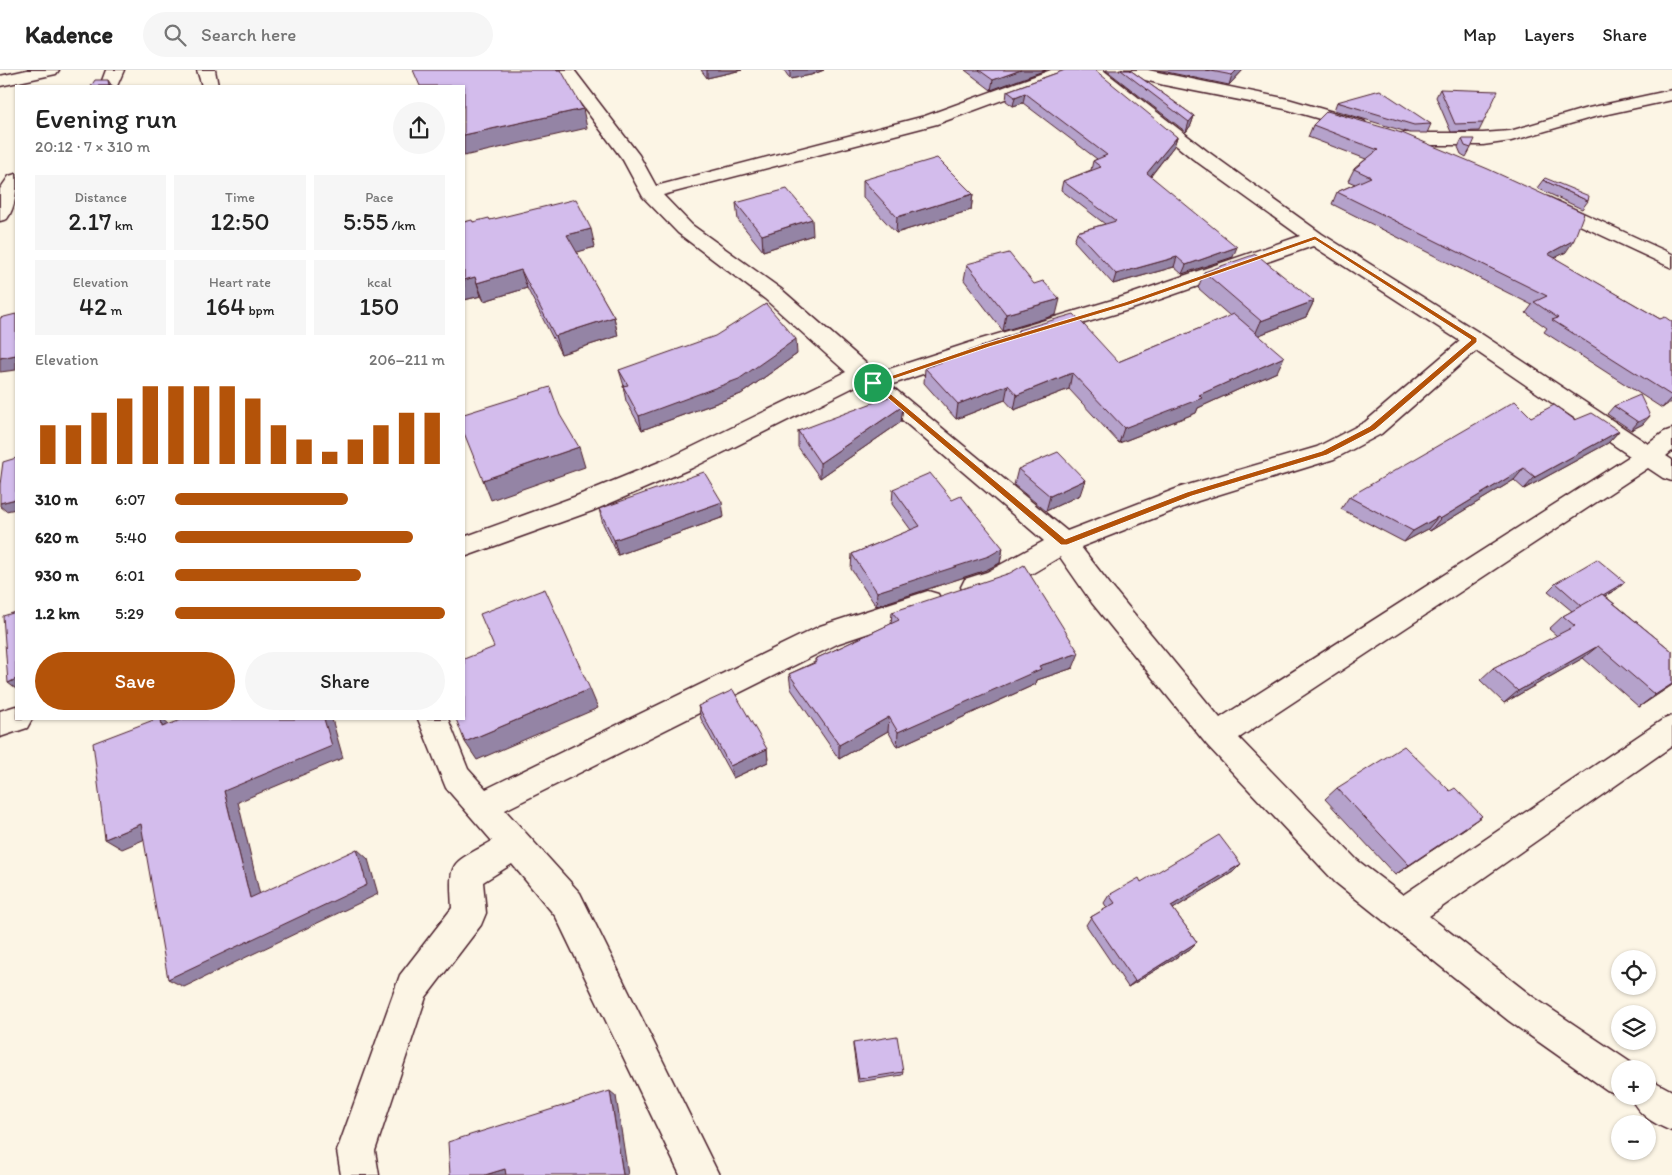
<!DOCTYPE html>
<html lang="en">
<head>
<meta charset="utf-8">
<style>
	body { margin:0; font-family:Itim,sans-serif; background:#f6f6f6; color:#222; height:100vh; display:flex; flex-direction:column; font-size:19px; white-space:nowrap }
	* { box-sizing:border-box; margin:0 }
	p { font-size:16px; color:#767676 }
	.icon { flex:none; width:28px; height:28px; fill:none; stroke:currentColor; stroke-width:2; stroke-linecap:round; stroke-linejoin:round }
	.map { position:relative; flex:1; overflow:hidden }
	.details { position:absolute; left:15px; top:15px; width:450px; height:635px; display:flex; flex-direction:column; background:#fff; border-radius:0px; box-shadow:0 1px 4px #0004 }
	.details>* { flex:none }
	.buttons { position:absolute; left:1611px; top:880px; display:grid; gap:10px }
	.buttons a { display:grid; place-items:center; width:45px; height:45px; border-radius:50%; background:#fff; box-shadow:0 1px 4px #0004; font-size:25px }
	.pin { position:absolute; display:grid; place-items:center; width:42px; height:42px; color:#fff; margin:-21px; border:2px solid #fff; border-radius:50%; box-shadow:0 1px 5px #0007 }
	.round { display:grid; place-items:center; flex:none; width:52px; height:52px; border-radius:26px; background:#f6f6f6 }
	.summary { display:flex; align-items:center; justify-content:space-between; height:85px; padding:0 20px }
	h1 { font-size:28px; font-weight:600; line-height:38px }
	.stats { display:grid; grid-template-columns:repeat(3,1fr); gap:8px; height:85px; padding:5px 20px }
	.stats div { display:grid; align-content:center; border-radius:0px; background:#f6f6f6; text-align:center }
	.stats b { font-size:25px; font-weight:600 }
	.stats small { font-size:14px; font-weight:400 }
	.stats p { font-size:14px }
	.chart { height:140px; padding:10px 20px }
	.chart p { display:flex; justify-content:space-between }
	.chart svg { width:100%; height:90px; margin-top:5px; stroke:#b45309; stroke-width:6 }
	.cta { display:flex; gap:10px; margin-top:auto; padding:10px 20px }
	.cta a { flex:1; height:58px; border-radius:30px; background:#b45309; color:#fff; font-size:20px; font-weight:600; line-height:58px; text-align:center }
	.cta a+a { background:#f6f6f6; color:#222 }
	ul { padding:0 20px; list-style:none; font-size:16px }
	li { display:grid; grid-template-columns:80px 60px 1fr; align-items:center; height:38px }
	li i { height:12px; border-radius:6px; background:#b45309 }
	header { display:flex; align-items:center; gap:30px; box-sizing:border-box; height:70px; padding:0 25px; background:#fff; border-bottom:1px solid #e0e0e0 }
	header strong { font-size:24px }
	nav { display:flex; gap:28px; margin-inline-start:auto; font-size:18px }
	.search { width:350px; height:45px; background:#f6f6f6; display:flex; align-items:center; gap:12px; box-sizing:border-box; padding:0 18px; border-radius:28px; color:#767676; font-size:19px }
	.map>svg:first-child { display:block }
</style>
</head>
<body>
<header>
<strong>Kadence</strong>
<div class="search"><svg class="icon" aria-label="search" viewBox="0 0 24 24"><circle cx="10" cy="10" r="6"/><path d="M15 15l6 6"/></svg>Search here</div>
<nav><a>Map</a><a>Layers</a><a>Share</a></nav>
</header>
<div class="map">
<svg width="1672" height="1105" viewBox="0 0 1672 1105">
	<rect width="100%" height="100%" fill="#fcf5e5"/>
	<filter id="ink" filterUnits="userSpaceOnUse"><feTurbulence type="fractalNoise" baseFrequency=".02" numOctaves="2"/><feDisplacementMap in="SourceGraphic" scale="10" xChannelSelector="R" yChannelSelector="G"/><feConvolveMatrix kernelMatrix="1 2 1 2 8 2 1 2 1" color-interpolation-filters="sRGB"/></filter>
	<g filter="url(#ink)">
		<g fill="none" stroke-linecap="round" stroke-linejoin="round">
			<g stroke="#4a1f2b" stroke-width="3">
				<g id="street">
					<polygon points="27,0 59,0 56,4 0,16 0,6"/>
					<polygon points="106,0 124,0 117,16 100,16"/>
					<polygon points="197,0 215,0 218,16 202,16"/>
					<path d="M556,0H574L639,85L656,116L925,46L1051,0H1076L1073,4L937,54L663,125L692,155L781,219L877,303L978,270L1119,228L1300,166L1193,89L1083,0H1103L1207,81L1322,164L1483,265L1648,374L1664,362L1672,359V381L1666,386L1672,390V411L1663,408L1648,398L1239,668L1357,790L1403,825L1662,650L1672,646V676L1429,846L1533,927L1633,994L1635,999H1620V1025L1607,1020L1509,951L1335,812L1207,675L1092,533L1060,487C1037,500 990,533 965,525L961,517L965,509L987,502L1044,471L860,314L692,398L592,441L464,487V467L574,427L674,386L846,302L765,229L678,163L643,127L623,90ZM1313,176L1460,271L1365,352L1317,377L1181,417L1067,461L890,315L994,280L1135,238ZM1476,281L1630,386L1220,648L1112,517L1081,477L1198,431L1334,389L1381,364Z"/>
					<polygon points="1120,0 1148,0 1288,29 1364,51 1367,55 1364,59 1358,60 1285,39 1164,15 1123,4"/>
					<polygon points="1672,20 1672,30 1594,47 1511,71 1483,75 1403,75 1397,73 1394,69 1397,65 1403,63 1483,63 1510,61 1584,39"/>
					<path d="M16,104C17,120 16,136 7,149L0,151V119L9,106Z"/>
					<polygon points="1548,127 1672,184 1672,198 1541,137 1538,133 1541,129"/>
					<path d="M928,521L938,524L942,532L938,540L839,573L505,740L580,823L719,1105H680L556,847L512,794L483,812L486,843L481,855L426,927L375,1081L379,1105H341L337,1081L400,905L452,838C449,788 450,796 492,771L446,718L418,649H448L468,699L486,719L820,556Z"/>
					<polygon points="16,636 16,649 32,649 27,658 0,667 0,641"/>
					<path d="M1648,1008L1672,1021V1061C1654,1054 1638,1045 1630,1026H1648Z"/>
				</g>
			</g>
			<use href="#street" fill="#fcf5e5" fill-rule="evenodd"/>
		</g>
		<g fill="#b5a2cb" stroke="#4a1f2b">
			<polygon points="701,0 742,0 707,8"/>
			<polygon points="784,0 824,0 811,5 790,9"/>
			<polygon points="965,0 1046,0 991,20"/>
			<polygon points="1065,0 1177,67 1174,76 1151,106 1233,187 1182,204 1174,197 1113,214 1074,171 1077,162 1105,154 1061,120 1063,111 1091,100 1093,91 1097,89 1023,33 1013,36 1006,31 1007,21"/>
			<polygon points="1106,0 1130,0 1194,46 1191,55 1186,62"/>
			<polygon points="1157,0 1243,0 1229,15"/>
			<polygon points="1440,19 1483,53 1479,61 1451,62 1436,27"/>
			<polygon points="1337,32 1431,54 1427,63 1410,63 1334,40"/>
			<polygon points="1327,41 1566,182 1554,188 1660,249 1672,252 1672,331 1662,338 1544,262 1547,258 1526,243 1532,235 1332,134 1337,122 1355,114 1348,111 1354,99 1366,89 1308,67 1313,55"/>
			<polygon points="1462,69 1471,78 1466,87 1461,84 1458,77"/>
			<polygon points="863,110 973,124 971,140 896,163 863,127"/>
			<polygon points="1543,110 1588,131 1582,139 1537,118"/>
			<polygon points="736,133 813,165 763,181 738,150"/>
			<polygon points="490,150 595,177 576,182 614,247 618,266 561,284 527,218 484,231 481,226 464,230 464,152 473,152"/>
			<polygon points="967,194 1034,214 1056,245 1003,261 964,210"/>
			<polygon points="1204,202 1314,231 1306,247 1259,265 1277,302 1198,338 1196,343 1119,373 1069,319 1014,340 1005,330 956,349 924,313 925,298 1017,263 1018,260 1118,292 1230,246 1198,218"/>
			<polygon points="797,284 741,324 642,360 626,331 623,316 624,316 619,300"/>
			<polygon points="903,336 901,352 820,408 798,377 798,361"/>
			<polygon points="1614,336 1643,354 1631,360 1607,344"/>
			<polygon points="1531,347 1575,350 1619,361 1608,373 1524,419 1514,410 1430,461 1428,459 1404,472 1341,439 1349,427"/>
			<polygon points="1018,399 1080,425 1046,441 1014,415"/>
			<polygon points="893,419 952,430 1003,478 1000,493 986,500 876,536 851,499 852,484 911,460 892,434"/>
			<polygon points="599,439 724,447 618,485 603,454"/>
			<polygon points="1625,512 1617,519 1605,526 1672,581 1672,615 1639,637 1583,588 1504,633 1480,610 1493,598 1557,566 1549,559 1563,546 1572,541 1548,521 1556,513"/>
			<polygon points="892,542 1073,598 1037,610 1036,614 897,677 888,661 839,689 791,619 789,604 815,592 815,589 891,554"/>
			<polygon points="698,636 767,679 768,692 733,708 701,649"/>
			<polygon points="1337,718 1467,757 1395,805 1325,729"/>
			<polygon points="1241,794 1233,802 1173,839 1197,872 1190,879 1128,917 1086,855 1091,847 1107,838 1104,833 1109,825 1141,812"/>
			<polygon points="853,973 903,1002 902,1005 858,1012 853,976"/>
		</g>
		<g fill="#9484a5" stroke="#4a1f2b">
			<polygon points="707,0 742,0 707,8"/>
			<polygon points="795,0 824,0 811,5 790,9 790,1"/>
			<polygon points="1021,0 1046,0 991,20 993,10"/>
			<polygon points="1237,0 1243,0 1229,15 1232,5"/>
			<polygon points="108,10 112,16 109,16"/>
			<polygon points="1025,23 1023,33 1013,36 1015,27"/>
			<polygon points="583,39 587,58 464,86 464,65"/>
			<polygon points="1194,46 1191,55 1186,62 1189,52"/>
			<polygon points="1177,67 1174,76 1145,113 1147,103"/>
			<polygon points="973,124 971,140 896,163 897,147"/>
			<polygon points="812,149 813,165 763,181 762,165"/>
			<polygon points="591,159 595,177 571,184 567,165"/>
			<polygon points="1574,170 1566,182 1540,196 1548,184"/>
			<polygon points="1237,177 1233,187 1182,204 1186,195"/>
			<polygon points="1177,187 1174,197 1113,214 1116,204"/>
			<polygon points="521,200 527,218 484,231 477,213"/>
			<polygon points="475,207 481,226 464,230 464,210"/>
			<polygon points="1060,229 1056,245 1003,261 1006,244"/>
			<polygon points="1314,231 1306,247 1254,267 1261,251"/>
			<polygon points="614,247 618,266 561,284 555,266"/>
			<polygon points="796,269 797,284 741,324 642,360 639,346"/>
			<polygon points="16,285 16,300 0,302 0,288"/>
			<polygon points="1284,287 1277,302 1198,338 1196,343 1119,373 1124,358"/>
			<polygon points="1072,303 1069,319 1014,340 1017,325"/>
			<polygon points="1008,315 1005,330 956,349 958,334"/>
			<polygon points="1672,327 1672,331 1662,338"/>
			<polygon points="903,336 901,352 820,408 820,393"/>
			<polygon points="1650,346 1643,354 1631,360 1638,352"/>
			<polygon points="1619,361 1608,373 1524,419 1535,407"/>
			<polygon points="579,377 585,397 491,430 483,410"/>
			<polygon points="1524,398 1514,410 1430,461 1440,449"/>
			<polygon points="1085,410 1080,425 1046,441 1050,426"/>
			<polygon points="16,429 16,439 6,441 0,436 0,433"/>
			<polygon points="722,432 724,447 618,485 614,470"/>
			<polygon points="1438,447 1428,459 1404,472 1413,461"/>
			<polygon points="1003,478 1000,493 986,500 876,536 877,522"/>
			<polygon points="1625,512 1617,519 1574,543 1582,536"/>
			<polygon points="1598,576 1583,588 1504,633 1518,621"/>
			<polygon points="1079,583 1073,598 1037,610 1036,614 897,677 898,662 1039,596"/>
			<polygon points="16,609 16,619 8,613"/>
			<polygon points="1672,614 1672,615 1639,637 1655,625"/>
			<polygon points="590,619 598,638 477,690 465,672"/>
			<polygon points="889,647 888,661 839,689 839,675"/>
			<polygon points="161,649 163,649 175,659 162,657"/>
			<polygon points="324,649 332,649 343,688 238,732 263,838 250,828 224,721"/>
			<polygon points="767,679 768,692 733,708 730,696"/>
			<polygon points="1482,746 1467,757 1395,805 1409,795"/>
			<polygon points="141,754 157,764 122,779 105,769"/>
			<polygon points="357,779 368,789 378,824 184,917 168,909"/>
			<polygon points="1241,794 1233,802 1165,844 1171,836"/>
			<polygon points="1197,872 1190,879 1128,917 1135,911"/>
			<polygon points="610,1021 616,1026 628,1105 623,1105"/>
			<polygon points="505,1099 514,1102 504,1105 485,1105"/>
		</g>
		<g fill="#d3bcec" stroke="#4a1f2b">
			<polygon points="413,0 561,0 583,39 464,65 464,16 420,16"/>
			<polygon points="979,0 1021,0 993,10"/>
			<polygon points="1065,0 1095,0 1177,67 1147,103 1237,177 1186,195 1177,187 1116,204 1077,162 1116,151 1063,111 1101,97 1093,91 1107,85 1025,23 1015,27 1007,21"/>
			<polygon points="1121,0 1130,0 1194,46 1189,52"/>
			<polygon points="1206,0 1237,0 1232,5"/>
			<polygon points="95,10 108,10 109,16 91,16"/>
			<polygon points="1440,19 1498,21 1483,53 1455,54"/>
			<polygon points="1380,20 1431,54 1414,55 1337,32"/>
			<polygon points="1327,41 1402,63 1488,99 1584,143 1574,170 1548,184 1660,249 1665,247 1672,252 1672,326 1552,250 1558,248 1534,232 1547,226 1337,122 1371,107 1354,99 1378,80 1313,55"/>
			<polygon points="1462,69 1475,69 1471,78 1465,76"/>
			<polygon points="937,88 973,124 897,147 863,110"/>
			<polygon points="1545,108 1589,126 1588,131 1543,110"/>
			<polygon points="787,119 812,149 762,165 736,133"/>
			<polygon points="576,129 591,159 567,165 614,247 555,266 521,200 477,213 475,207 464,210 464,152 472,150 473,152 489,148 490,150"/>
			<polygon points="1009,183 1034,214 1043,211 1060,229 1006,244 967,194"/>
			<polygon points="1256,184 1314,231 1261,251 1204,202"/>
			<polygon points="766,234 796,269 739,309 639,346 623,316 628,315 619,300 715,266"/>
			<polygon points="16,244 16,285 0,288 0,248"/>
			<polygon points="1074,244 1118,292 1234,244 1284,287 1199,325 1202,328 1124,358 1072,303 1017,325 1008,315 958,334 925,298 1019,263 1018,260"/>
			<polygon points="550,317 560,345 579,377 483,410 464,363 464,344"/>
			<polygon points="1640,325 1650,346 1638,352 1614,336"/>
			<polygon points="891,326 903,336 820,393 798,361"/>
			<polygon points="1515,331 1531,347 1554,335 1575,350 1592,343 1619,361 1535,407 1524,398 1440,449 1438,447 1413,461 1349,427"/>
			<polygon points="1058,382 1085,410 1050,426 1018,399"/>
			<polygon points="16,388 16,429 0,433 0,414 3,392"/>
			<polygon points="704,402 722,432 614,470 599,439"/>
			<polygon points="930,403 952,430 961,426 1003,478 989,486 877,522 852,484 920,456 893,419"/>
			<polygon points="1597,489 1625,512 1603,525 1602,524 1582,536 1556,513"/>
			<polygon points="1024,495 1079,583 1039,596 1041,599 898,662 889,647 839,675 789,604 817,592 815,589 899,550 892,542 1010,503"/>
			<polygon points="545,519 590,619 465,672 456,649 464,649 464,589 494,577 480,544"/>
			<polygon points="1602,524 1672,581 1672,614 1655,625 1598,576 1518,621 1493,598 1575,556 1563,546"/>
			<polygon points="16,542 16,609 8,613 3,546"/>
			<polygon points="733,620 767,679 730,696 698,636"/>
			<polygon points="156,649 161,649 162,657 184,649 324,649 332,676 224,721 250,828 357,779 367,815 168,909 141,754 105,769 93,673"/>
			<polygon points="1404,676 1450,721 1455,718 1482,746 1409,795 1337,718"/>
			<polygon points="1219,765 1241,794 1171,836 1197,872 1135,911 1091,847 1115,833 1109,825 1139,808 1141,812"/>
			<polygon points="897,966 903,1002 859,1009 853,973"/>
			<polygon points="610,1021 623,1105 506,1105 505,1099 485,1105 450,1105 448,1072"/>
		</g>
	</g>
	<path fill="#b45309" stroke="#fff" fill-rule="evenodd" d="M1315,166L1477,268V272L1375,360L1327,385L1192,426L1067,475H1061L870,313L984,274L1125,232ZM1315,170L1471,270L1370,356L1322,381L1187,422L1065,469L879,314L989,277L1129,235Z"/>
</svg>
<div class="buttons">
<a><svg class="icon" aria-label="locate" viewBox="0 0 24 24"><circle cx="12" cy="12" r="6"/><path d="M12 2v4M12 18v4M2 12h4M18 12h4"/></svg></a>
<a><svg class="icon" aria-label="layers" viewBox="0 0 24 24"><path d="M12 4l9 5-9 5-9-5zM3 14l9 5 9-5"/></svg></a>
<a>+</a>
<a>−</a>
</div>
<div class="pin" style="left:873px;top:313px;background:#1e9e55"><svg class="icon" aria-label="arrive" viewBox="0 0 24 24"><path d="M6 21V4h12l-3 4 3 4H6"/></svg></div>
<section class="details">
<div class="summary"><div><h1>Evening run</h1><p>20:12 · 7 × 310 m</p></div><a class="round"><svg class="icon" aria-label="share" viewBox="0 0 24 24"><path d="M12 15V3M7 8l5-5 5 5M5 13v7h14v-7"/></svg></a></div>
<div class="stats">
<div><p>Distance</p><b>2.17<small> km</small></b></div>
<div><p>Time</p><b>12:50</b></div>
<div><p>Pace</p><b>5:55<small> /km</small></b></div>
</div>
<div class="stats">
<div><p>Elevation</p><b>42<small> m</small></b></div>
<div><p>Heart rate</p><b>164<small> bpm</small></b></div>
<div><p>kcal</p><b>150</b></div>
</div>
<div class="chart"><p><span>Elevation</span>206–211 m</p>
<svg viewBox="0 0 160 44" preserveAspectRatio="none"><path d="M5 44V25M15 44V25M25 44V19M35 44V12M45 44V6M55 44V6M65 44V6M75 44V6M85 44V12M95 44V25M105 44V32M115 44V38M125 44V32M135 44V25M145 44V19M155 44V19"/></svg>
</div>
<ul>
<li><b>310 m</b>6:07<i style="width:64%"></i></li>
<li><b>620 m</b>5:40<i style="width:88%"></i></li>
<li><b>930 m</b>6:01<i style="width:69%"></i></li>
<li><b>1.2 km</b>5:29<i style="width:100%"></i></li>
</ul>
<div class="cta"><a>Save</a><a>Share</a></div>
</section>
</div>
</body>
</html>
